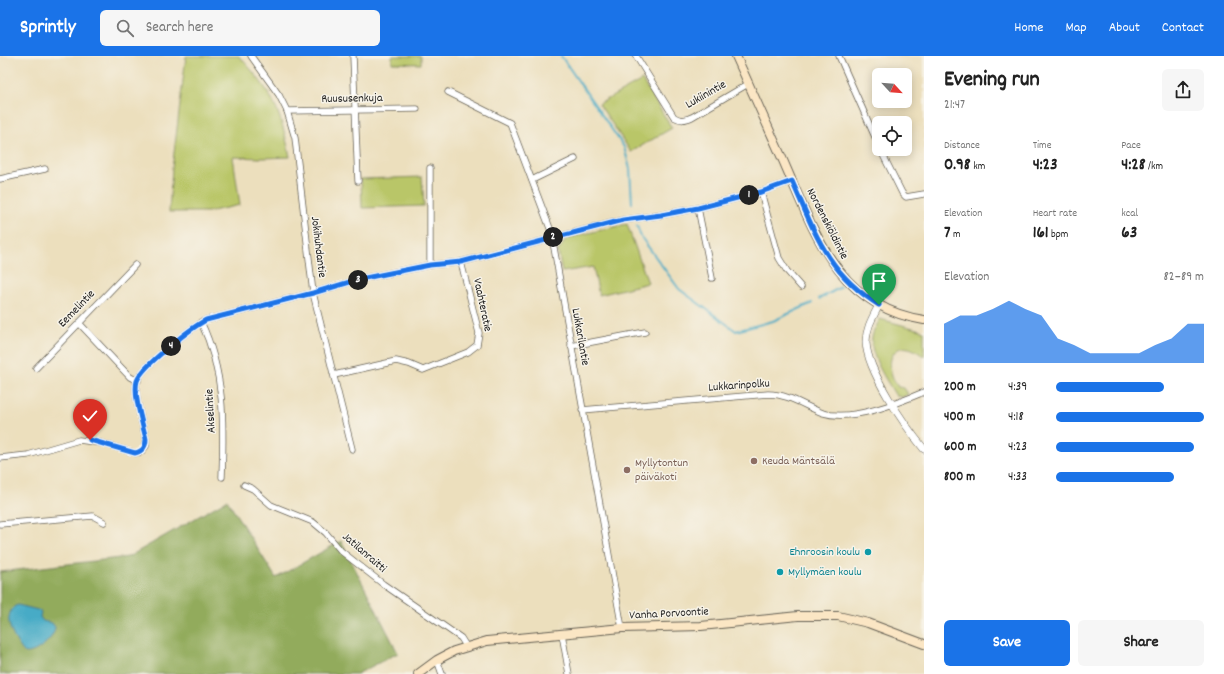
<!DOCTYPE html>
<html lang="en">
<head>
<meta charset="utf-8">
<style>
	body { margin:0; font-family:Dekko,sans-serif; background:#f6f6f6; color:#222; height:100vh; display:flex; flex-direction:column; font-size:15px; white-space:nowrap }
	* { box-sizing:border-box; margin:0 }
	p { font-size:13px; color:#767676 }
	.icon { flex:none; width:22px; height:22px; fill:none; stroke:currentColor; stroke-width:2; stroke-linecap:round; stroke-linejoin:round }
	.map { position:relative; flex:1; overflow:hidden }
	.side { display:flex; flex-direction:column; background:#fff; width:300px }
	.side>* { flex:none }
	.needle { width:26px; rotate:116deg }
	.fabs { position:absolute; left:872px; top:12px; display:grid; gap:8px }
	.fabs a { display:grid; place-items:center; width:40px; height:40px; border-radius:6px; background:#fff; box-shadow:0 2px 10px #0003; font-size:20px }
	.pin { position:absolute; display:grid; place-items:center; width:34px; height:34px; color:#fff; margin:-41px -17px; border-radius:50% 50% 50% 0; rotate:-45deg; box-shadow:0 0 4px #0007 }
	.pin .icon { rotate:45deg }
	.km { position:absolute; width:20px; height:20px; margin:-10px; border-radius:50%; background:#222; color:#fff; font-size:11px; line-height:20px; text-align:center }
	.round { display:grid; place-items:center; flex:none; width:42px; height:42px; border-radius:6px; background:#f6f6f6 }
	.head { display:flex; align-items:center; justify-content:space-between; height:68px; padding:0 20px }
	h1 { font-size:22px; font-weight:800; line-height:30px }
	.metrics { display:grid; grid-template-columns:repeat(3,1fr); gap:6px; height:68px; padding:4px 20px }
	.metrics div { display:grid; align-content:center }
	.metrics b { font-size:17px; font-weight:800 }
	.metrics small { font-size:11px; font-weight:400 }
	.metrics p { font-size:11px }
	.chart { height:112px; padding:8px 20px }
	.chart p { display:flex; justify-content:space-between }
	.chart svg { width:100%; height:72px; margin-top:4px; fill:#1a73e8; opacity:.7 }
	.primary-button { display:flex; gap:8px; margin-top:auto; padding:8px 20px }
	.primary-button a { flex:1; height:46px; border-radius:6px; background:#1a73e8; color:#fff; font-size:16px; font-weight:800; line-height:46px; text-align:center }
	.primary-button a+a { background:#f6f6f6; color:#222 }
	ul { padding:0 20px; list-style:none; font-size:13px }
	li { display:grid; grid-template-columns:64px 48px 1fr; align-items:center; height:30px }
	li i { height:10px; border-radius:5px; background:#1a73e8 }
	header { display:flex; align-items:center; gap:24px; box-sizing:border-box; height:56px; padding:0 20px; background:#1a73e8; color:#fff }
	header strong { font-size:19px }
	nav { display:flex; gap:22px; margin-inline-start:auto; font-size:14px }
	.search { width:280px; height:36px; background:#f6f6f6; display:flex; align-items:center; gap:10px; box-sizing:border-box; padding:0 14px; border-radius:6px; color:#767676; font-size:15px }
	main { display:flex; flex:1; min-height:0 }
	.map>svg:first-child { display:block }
</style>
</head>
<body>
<header>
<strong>Sprintly</strong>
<div class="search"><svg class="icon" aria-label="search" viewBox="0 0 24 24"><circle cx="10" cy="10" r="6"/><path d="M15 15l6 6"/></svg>Search here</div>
<nav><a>Home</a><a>Map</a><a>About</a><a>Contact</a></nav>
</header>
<main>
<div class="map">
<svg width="924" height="618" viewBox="0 0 924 618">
	<rect width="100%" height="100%" fill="#f7f3e8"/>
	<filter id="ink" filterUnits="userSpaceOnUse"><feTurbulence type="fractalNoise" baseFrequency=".025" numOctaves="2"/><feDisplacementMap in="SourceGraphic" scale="8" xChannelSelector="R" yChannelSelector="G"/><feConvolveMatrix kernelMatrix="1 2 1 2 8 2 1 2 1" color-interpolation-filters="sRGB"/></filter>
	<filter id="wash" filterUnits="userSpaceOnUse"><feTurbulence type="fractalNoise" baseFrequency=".012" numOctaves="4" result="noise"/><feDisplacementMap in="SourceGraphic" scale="16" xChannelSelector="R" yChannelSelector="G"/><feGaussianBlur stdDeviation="0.9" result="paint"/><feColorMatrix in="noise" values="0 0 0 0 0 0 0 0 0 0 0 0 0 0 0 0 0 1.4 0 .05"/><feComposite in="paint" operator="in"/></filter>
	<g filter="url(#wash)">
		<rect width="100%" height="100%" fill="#ecdfbd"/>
		<g fill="#b9c668" stroke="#6a7142">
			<path d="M186,0H239C272,36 280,52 290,101L262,102L233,101L240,149L208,156H169L172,113Z"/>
			<polygon points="392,0 421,0 421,8 392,7"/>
			<polygon points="642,24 672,72 631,96 599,48"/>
			<polygon points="422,121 424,150 362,152 361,123"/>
			<polygon points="627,168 648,227 599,239 593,211 562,216 558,195 567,182"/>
			<path d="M880,263L924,275V301C898,277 879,303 898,331L904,332L908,338L903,341L896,340C887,325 869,299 872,281C873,275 877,269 880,263Z"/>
		</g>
		<polygon fill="#92ab5c" stroke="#57643c" points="227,444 276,522 341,485 398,597 357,618 0,618 0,516 128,501"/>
		<path fill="#47abc6" stroke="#326471" d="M18,549L38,554L41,556L40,561L43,565L52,567L55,571C55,582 36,598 25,597L23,595C14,583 1,562 15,550Z"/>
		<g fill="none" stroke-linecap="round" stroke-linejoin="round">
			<g stroke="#47abc6" stroke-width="2">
				<polyline points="561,0 624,91 630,113 632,147"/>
				<polyline points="637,170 641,181 679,233 736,275 773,265 812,247"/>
				<polyline points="819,243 841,231"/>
			</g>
		</g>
	</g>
	<g filter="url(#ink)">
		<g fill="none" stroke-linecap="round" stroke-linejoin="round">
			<g stroke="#656054" stroke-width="7">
				<g id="minor">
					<polyline points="251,0 279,39 287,55 295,82 313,237 352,393"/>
					<polyline points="353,0 358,125"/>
					<path d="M636,0L674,61C681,65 685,64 692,61L748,28"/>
					<polyline points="839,0 879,90"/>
					<polyline points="448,36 510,67 551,175 622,572"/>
					<polyline points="287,55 417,53"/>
					<polyline points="880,93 902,137 906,141 924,138"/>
					<polyline points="430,112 430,209"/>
					<polyline points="0,123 45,113"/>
					<polyline points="532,124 575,103"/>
					<polyline points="761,136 779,202 787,215 801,231"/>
					<polyline points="698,152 712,222"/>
					<path d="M201,266C225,317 224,367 222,421"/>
					<polyline points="79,267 130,321 138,325"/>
					<polyline points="571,290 645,276"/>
					<polyline points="36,312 135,209"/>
					<polyline points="334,319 396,305 409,308 423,314 468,296 477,289 479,277 461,206"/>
					<path d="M582,354L768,338C789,338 804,350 823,357C851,366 898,347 924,336"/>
					<path d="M0,402L28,399L79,384L101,387L135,397L141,396L146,390V383C143,369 133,339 137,325C142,310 191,272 206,264L313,237L360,223L430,209L461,206L623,164L661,159L698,152L761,136L792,125"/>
					<polyline points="244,429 253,433 271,449 313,466 326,477 341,495 383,528 461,582 466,590"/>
					<polyline points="0,468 93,460 104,466"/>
					<polyline points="562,578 569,618"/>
					<polyline points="437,604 442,618"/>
				</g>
			</g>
			<g stroke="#656054" stroke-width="8">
				<path id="tertiary" d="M879,249C873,261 866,272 866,286C867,315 905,370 924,393"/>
			</g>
			<g stroke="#656054" stroke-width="10">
				<g id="secondary">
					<path d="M736,0C751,34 767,68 782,102C813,172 836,251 924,264"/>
					<polyline points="418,618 437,604 454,595 487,585 622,572 701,570 798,560 838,560 868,567 924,588"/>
				</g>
			</g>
			<use href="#minor" stroke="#fff" stroke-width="5.5"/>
			<use href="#tertiary" stroke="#fff" stroke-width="7"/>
			<use href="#secondary" stroke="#fbe6c4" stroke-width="8"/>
		</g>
	</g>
	<g fill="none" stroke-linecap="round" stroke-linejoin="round" filter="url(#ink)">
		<g stroke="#fff" stroke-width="8">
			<path id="route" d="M90,384L135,397C143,395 146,391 146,383C143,369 133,339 137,325C142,310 191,272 206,264L313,237L360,223L430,209L461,206L623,164L661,159L698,152L761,136L792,125C815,177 828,218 879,249"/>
		</g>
		<use href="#route" stroke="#1a73e8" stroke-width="5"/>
	</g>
	<g fill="#8d6e63" stroke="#f7f3e8" stroke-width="1.5">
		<circle cx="754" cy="405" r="4"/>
		<circle cx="627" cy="414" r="4"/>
	</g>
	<g fill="#0f9aa8" stroke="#f7f3e8" stroke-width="1.5">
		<circle cx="868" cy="496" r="4"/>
		<circle cx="780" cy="516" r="4"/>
	</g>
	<g text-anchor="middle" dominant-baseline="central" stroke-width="3" stroke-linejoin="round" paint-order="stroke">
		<g font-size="12" fill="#1c1c1c" stroke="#f7f3e8">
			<text transform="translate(706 39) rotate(-30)">Lukiinintie</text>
			<text transform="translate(352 43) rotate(-1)">Ruususenkuja</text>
			<text transform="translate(827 168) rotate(63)">Nordenskiöldintie</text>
			<text transform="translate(318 191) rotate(83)">Jokihuhdantie</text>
			<text transform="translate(482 249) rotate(78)">Vaahteratie</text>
			<text transform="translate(77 253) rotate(-46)">Eemelintie</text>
			<text transform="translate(580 281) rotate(80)">Lukkarilantie</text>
			<text transform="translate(739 330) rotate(-4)">Lukkarinpolku</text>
			<text transform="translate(211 355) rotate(-93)">Akselintie</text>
			<text transform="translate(364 497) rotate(41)">Jatilanraitti</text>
			<text transform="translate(669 558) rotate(-3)">Vanha Porvoontie</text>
		</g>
		<g font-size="12" fill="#785e54" stroke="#f7f3e8" text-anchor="start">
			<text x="762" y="405">Keuda Mäntsälä</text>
			<text x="635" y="407">Myllytontun<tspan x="635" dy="14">päiväkoti</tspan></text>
		</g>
		<g font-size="12" fill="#0d838f" stroke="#f7f3e8" text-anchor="end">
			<text x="860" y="496">Ehnroosin koulu</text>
			<text x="788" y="516" text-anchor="start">Myllymäen koulu</text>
		</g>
	</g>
</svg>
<div class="fabs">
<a><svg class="needle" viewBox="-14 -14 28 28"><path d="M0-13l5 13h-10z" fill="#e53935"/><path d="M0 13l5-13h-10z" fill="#767676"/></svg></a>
<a><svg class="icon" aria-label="locate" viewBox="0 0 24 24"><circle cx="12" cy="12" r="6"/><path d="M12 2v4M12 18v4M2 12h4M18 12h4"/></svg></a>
</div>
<div class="pin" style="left:879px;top:249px;background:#1e9e55"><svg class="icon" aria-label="arrive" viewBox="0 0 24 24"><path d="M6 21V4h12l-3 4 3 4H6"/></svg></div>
<div class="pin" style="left:90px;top:384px;background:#d93025"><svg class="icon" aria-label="check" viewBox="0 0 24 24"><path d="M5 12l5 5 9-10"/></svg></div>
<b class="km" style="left:749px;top:139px">1</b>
<b class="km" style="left:553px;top:181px">2</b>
<b class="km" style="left:358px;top:224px">3</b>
<b class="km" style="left:171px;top:290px">4</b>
</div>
<section class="side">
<div class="head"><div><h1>Evening run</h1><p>21:47</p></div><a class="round"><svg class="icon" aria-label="share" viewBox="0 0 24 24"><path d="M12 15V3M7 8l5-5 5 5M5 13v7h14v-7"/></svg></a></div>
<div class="metrics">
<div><p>Distance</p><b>0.98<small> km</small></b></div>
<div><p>Time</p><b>4:23</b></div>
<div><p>Pace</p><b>4:28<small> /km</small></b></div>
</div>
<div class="metrics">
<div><p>Elevation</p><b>7<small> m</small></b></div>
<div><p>Heart rate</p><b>161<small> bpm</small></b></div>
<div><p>kcal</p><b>63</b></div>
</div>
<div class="chart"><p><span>Elevation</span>82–89 m</p>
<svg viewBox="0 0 160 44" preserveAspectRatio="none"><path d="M0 44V20L10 15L20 15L30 11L40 6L50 11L60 15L70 29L80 33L90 38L100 38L110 38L120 38L130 33L140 29L150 20L160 20V44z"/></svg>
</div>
<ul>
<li><b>200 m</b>4:39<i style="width:73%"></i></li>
<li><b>400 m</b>4:18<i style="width:100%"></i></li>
<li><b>600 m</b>4:23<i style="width:93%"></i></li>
<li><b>800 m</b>4:33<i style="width:80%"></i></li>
</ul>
<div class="primary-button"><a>Save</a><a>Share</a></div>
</section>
</main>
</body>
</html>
